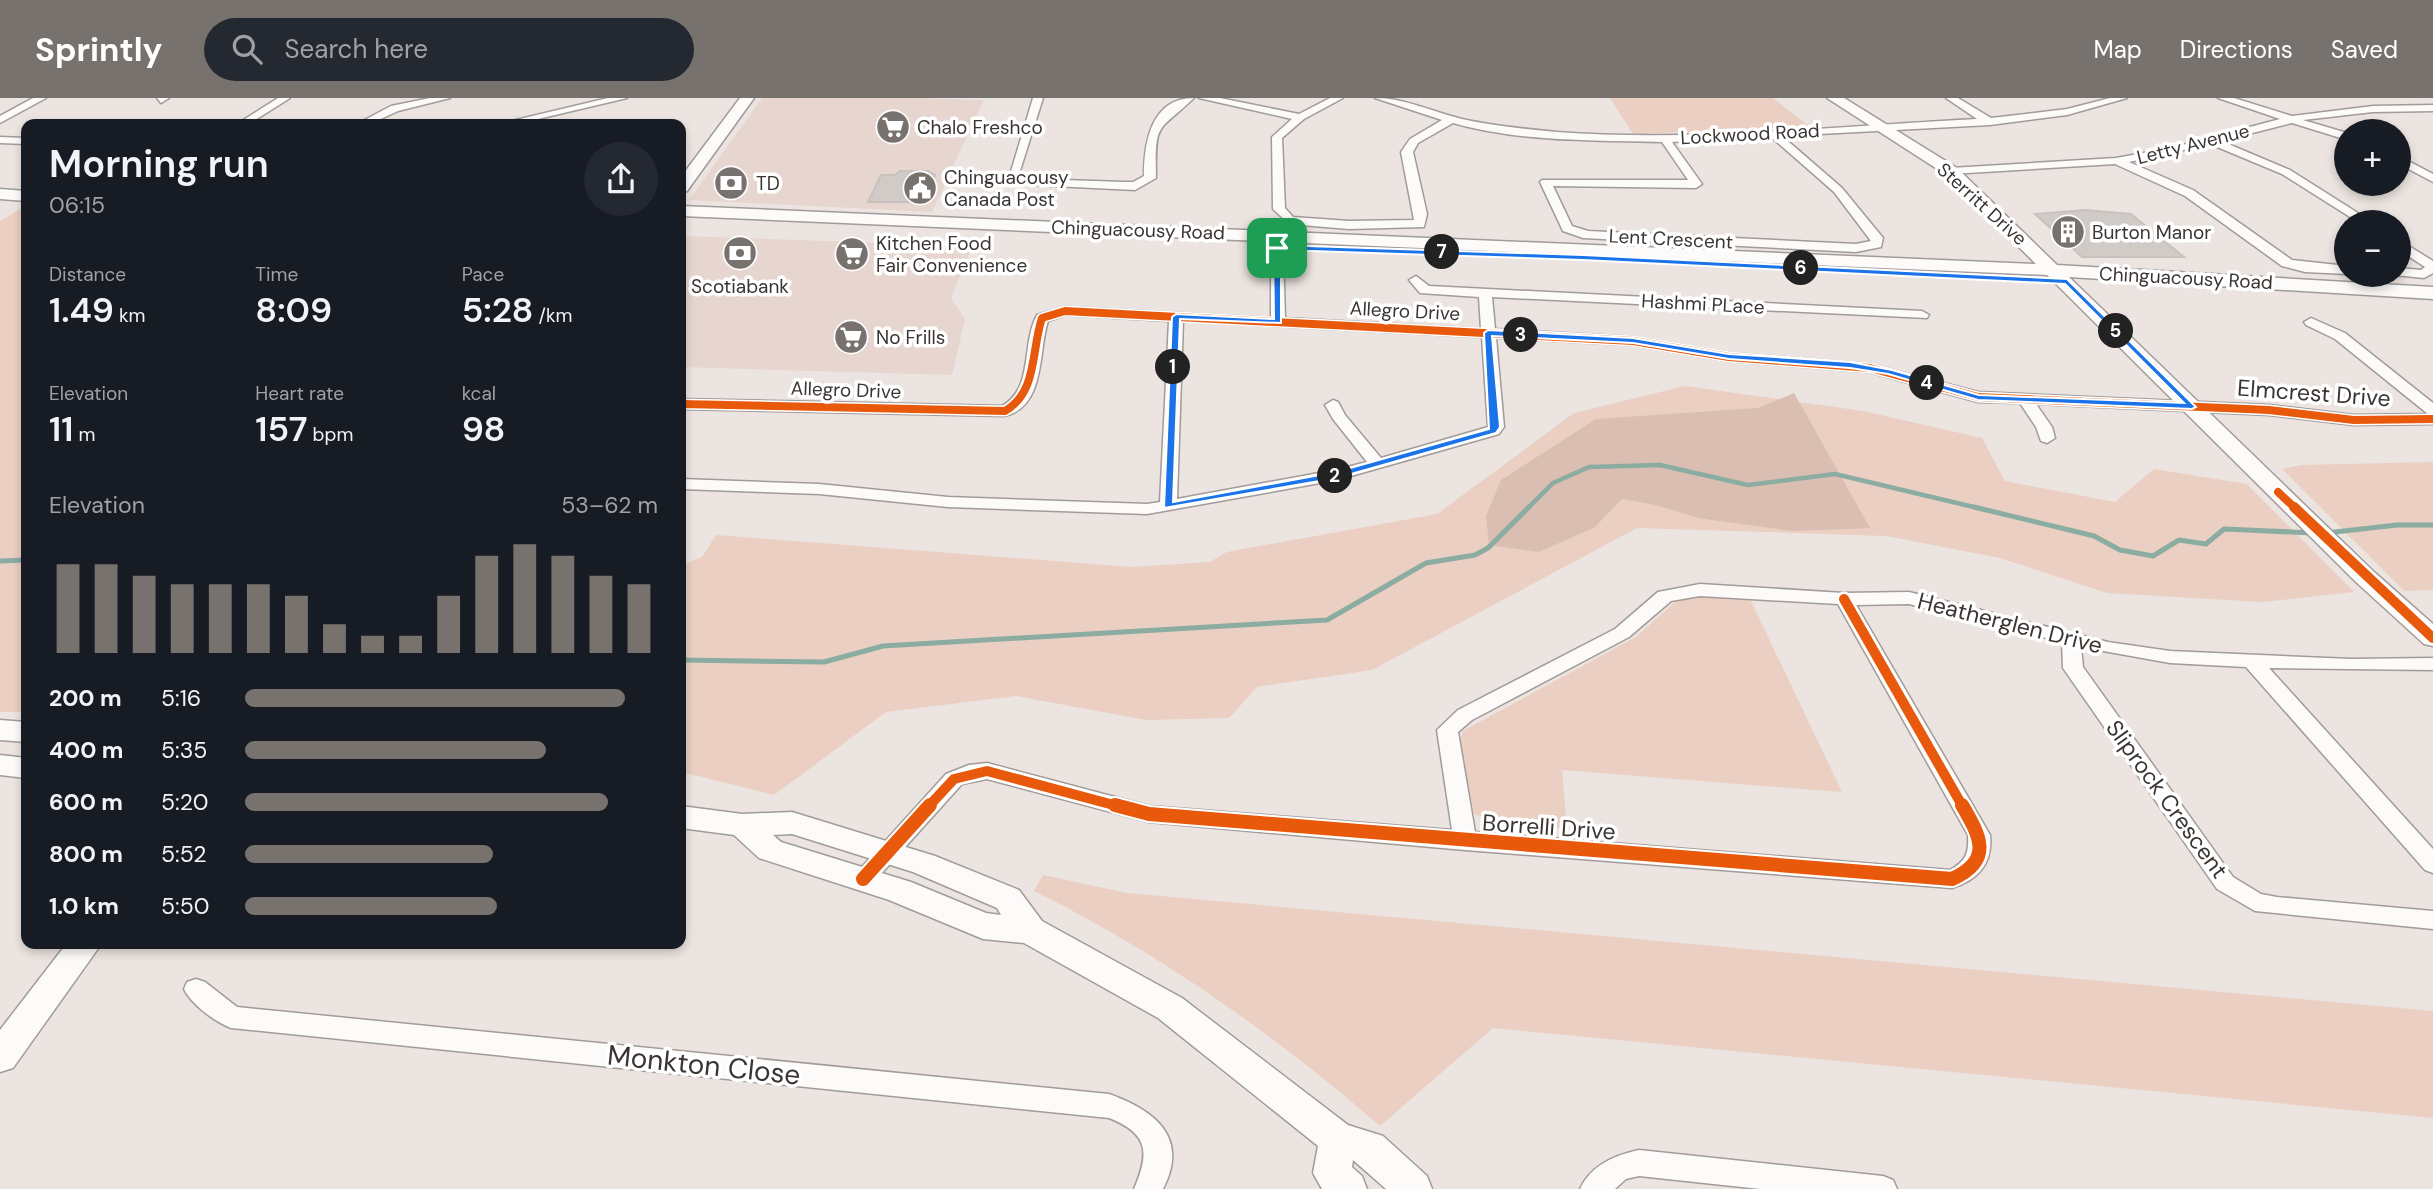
<!DOCTYPE html>
<html lang="en">
<head>
<meta charset="utf-8">
<style>
	body { margin:0; font-family:"DM Sans",sans-serif; background:#242831; color:#f1f3f6; height:100vh; display:flex; flex-direction:column; font-size:26px; white-space:nowrap }
	* { box-sizing:border-box; margin:0 }
	p { font-size:23px; color:#9ea1a6 }
	.icon { flex:none; width:38px; height:38px; fill:none; stroke:currentColor; stroke-width:2; stroke-linecap:round; stroke-linejoin:round }
	.map { position:relative; flex:1; overflow:hidden }
	.panel { position:absolute; left:21px; top:21px; width:665px; height:830px; display:flex; flex-direction:column; background:#171b24; border-radius:14px; box-shadow:0 4px 10px #0003 }
	.panel>* { flex:none }
	.buttons { position:absolute; left:2334px; top:21px; display:grid; gap:14px }
	.buttons a { display:grid; place-items:center; width:77px; height:77px; border-radius:50%; background:#171b24; box-shadow:0 4px 10px #0003; font-size:35px }
	.pin { position:absolute; display:grid; place-items:center; width:60px; height:60px; color:#fff; margin:-30px; border-radius:14px; box-shadow:0 4px 10px #0006 }
	.km { position:absolute; width:35px; height:35px; margin:-18px; border-radius:50%; background:#222; color:#fff; font-size:19px; line-height:35px; text-align:center }
	.round { display:grid; place-items:center; flex:none; width:74px; height:74px; border-radius:37px; background:#242831 }
	.summary { display:flex; align-items:center; justify-content:space-between; height:119px; padding:0 28px }
	h1 { font-size:38px; font-weight:600; line-height:52px }
	.figures { display:grid; grid-template-columns:repeat(3,1fr); gap:10px; height:119px; padding:7px 28px }
	.figures div { display:grid; align-content:center }
	.figures b { font-size:35px; font-weight:600 }
	.figures small { font-size:19px; font-weight:400 }
	.figures p { font-size:19px }
	.chart { height:196px; padding:14px 28px }
	.chart p { display:flex; justify-content:space-between }
	.chart svg { width:100%; height:126px; margin-top:7px; stroke:#78726f; stroke-width:6 }
	ul { padding:0 28px; list-style:none; font-size:23px }
	li { display:grid; grid-template-columns:112px 84px 1fr; align-items:center; height:52px }
	li i { height:18px; border-radius:9px; background:#78726f }
	header { display:flex; align-items:center; gap:42px; box-sizing:border-box; height:98px; padding:0 35px; background:#78726f; color:#fff }
	header strong { font-size:33px }
	nav { display:flex; gap:38px; margin-inline-start:auto; font-size:24px }
	.search { width:490px; height:63px; background:#242831; display:flex; align-items:center; gap:18px; box-sizing:border-box; padding:0 24px; border-radius:38px; color:#9ea1a6; font-size:26px }
	.map>svg:first-child { display:block }
</style>
</head>
<body>
<header>
<strong>Sprintly</strong>
<div class="search"><svg class="icon" aria-label="search" viewBox="0 0 24 24"><circle cx="10" cy="10" r="6"/><path d="M15 15l6 6"/></svg>Search here</div>
<nav><a>Map</a><a>Directions</a><a>Saved</a></nav>
</header>
<div class="map">
<svg width="2433" height="1091" viewBox="0 0 2433 1091">
	<rect width="100%" height="100%" fill="#ece4e0"/>
	<g fill="#e6d6cf">
		<polygon points="762,0 915,0 984,2 932,114 689,102"/>
		<polygon points="681,138 972,148 951,200 965,221 952,277 681,269"/>
	</g>
	<g fill="#eacfc2">
		<polygon points="1610,0 1773,0 1810,29 1633,36"/>
		<polygon points="26,108 26,614 0,614 0,123"/>
		<polygon points="1685,288 1863,313 1982,340 2005,383 2115,404 2154,371 2247,386 2354,494 2262,504 2107,495 2000,460 1886,438 1637,430 1372,572 1257,589 1229,620 1146,622 1016,598 886,614 774,697 681,674 681,468 702,459 716,437 1132,469 1210,464 1227,454 1437,416 1574,315"/>
		<polygon points="2433,364 2433,492 2404,493 2282,371 2301,367"/>
		<polygon points="1695,499 1750,501 1842,694 1562,672 1567,731 1497,725 1474,716 1460,642 1463,633 1636,539 1675,504"/>
		<path d="M1043,777L1127,795L2433,913V1020L1493,930L1380,1028C1272,935 1161,856 1034,793Z"/>
	</g>
	<polygon fill="#d9beb1" points="1794,295 1870,430 1792,433 1698,420 1656,407 1622,401 1595,429 1539,454 1489,447 1486,418 1501,382 1596,321 1758,310"/>
	<g fill="none" stroke-linecap="round" stroke-linejoin="round">
		<polyline stroke="#8baca0" stroke-width="4.5" points="1527,411 1553,385 1589,369 1660,367 1748,387 1835,376 1982,411"/>
		<g stroke="#8baca0" stroke-width="5">
			<polyline points="1974,409 2094,438 2120,452 2153,458 2179,442 2206,446 2224,431 2313,435"/>
			<polyline points="2326,435 2397,427 2433,427"/>
			<polyline points="0,463 26,462"/>
			<polyline points="681,562 824,564 883,548 1327,522 1426,465 1475,457 1488,450 1529,409"/>
		</g>
	</g>
	<g fill="#d1cbc8" stroke="#c8c1be" stroke-width="2">
		<polygon points="900,73 928,73 935,77 925,101 914,104 868,104 881,77 895,77"/>
		<polygon points="2085,112 2131,116 2184,159 2082,159 2035,116"/>
	</g>
	<g fill="none" stroke-linecap="round" stroke-linejoin="round">
		<g stroke="#a19b99" stroke-width="3">
			<g id="street">
				<polygon points="33,0 46,0 0,25 0,18"/>
				<polygon points="157,0 169,0 161,5"/>
				<polygon points="278,0 290,0 249,26 237,26"/>
				<polygon points="430,0 450,0 398,13 370,26 357,26 391,8"/>
				<polygon points="608,0 627,0 517,26 499,26"/>
				<path d="M1033,0H1043L1019,76L1033,81L1124,84H1133L1144,78C1144,45 1151,0 1194,0C1157,35 1155,23 1156,80L1135,92L1032,87L1009,80Z"/>
				<path d="M1199,0H1220L1299,16L1330,0H1343L1304,21L1282,40L1285,110L1293,119L1349,123L1414,122L1401,54L1410,41L1442,22L1375,0C1405,0 1433,14 1462,21C1493,28 1526,31 1557,34C1696,44 1838,28 1977,21L1946,0H1958L1991,20L2067,11L2110,0H2127L2067,17L1990,27L1782,38L1842,90L1883,140L1881,149L1856,154L1583,140L1563,133L1540,84L1542,82H1688L1662,44C1593,42 1519,44 1453,25L1418,45L1413,54L1427,116L1424,129L1349,131L1289,126L1273,111L1272,39L1292,21ZM1770,38L1834,94L1871,143L1856,146L1588,133L1572,128L1553,88L1696,90L1702,86L1672,44Z"/>
				<polygon points="2218,0 2234,0 2292,18 2373,8 2433,7 2433,13 2373,14 2303,22 2347,35 2347,42 2292,25 2221,43 2290,72 2372,124 2358,124 2282,76 2210,46 2129,64 2193,92 2292,162 2347,168 2347,176 2305,174 2282,168 2185,98 2115,66 1951,76 1945,73 1951,70 2116,60 2171,50 2280,21"/>
				<polygon points="0,39 26,40 26,46 0,45"/>
				<polygon points="2399,58 2433,76 2433,84 2399,66"/>
				<polygon points="2399,142 2433,163 2433,175 2424,180 2394,177 2399,177 2399,170 2421,172 2425,169 2399,152"/>
				<path d="M1277,146L1283,150L1285,220L1481,231L1479,199L1420,195L1409,182L1416,178L1429,188L1922,213L1929,217L1927,220L1492,199L1495,231L1633,239L1729,255L1870,266L1978,294L2269,307L2354,317L2428,316L2335,241L2306,227L2304,224L2311,220L2345,235L2433,305V326L2354,327L2269,317L2036,306L2052,329L2055,340L2047,345L2041,343L2036,329L2020,305L1978,304L1869,274L1729,263L1633,247L1496,240L1504,329L1499,336L1337,382L1147,416L948,409L819,396L681,391V381L819,386L948,399L1147,406L1160,404L1169,223L1066,217L1048,223C1038,253 1046,308 1005,318L681,311V301L1002,308C1034,290 1021,246 1037,217L1065,209L1271,220V150ZM1183,223L1482,239L1488,329L1381,360L1345,317L1338,304L1333,302L1325,307L1333,321L1367,364L1335,372L1177,401Z"/>
				<path d="M1700,486L1844,495L1909,494L2108,544L2170,553L2351,561L2433,560V572L2269,570L2433,751V775L2425,772L2246,569L2170,565L2081,549L2083,569L2233,779L2261,796L2277,799L2433,813V831L2255,813L2217,791L2063,570L2062,544L1909,506L1856,507L1990,737C1993,766 1978,782 1952,790L1465,752L1149,724L987,681L962,686L871,787L863,790L855,787L851,781L946,676L969,667L987,665L1149,708L1452,732L1437,632L1458,612L1615,531L1658,494ZM1700,498L1838,506L1968,737C1969,755 1966,763 1950,772L1475,734L1458,634L1472,622L1629,539L1671,503Z"/>
				<path d="M196,881L205,884L237,909L1109,996C1154,1012 1190,1039 1163,1091H1134C1149,1056 1150,1036 1109,1020L231,930C215,924 191,906 184,891L187,884Z"/>
				<path d="M1639,1052L1883,1078L1893,1082L1897,1091H1760L1639,1078L1626,1081L1615,1091H1580C1591,1067 1615,1057 1639,1052Z"/>
			</g>
		</g>
		<g stroke="#a19b99" stroke-width="3">
			<g id="secondary">
				<polygon points="740,0 754,0 687,93 681,95 681,79"/>
				<polygon points="1827,0 1844,0 1957,70 2057,167 2433,189 2433,201 2069,179 2374,474 2433,526 2433,548 2424,546 2356,484 2047,177 681,118 681,108 2036,166 1945,76"/>
				<polygon points="0,91 26,93 26,103 0,101"/>
				<polygon points="0,622 26,624 26,644 0,642"/>
				<polygon points="0,657 26,660 26,680 0,677"/>
				<path d="M681,708L742,716L792,714L935,758L1019,792L1042,823L1182,900L1348,1027L1383,1038L1427,1078L1432,1091H1386L1353,1062L1352,1069L1362,1078L1367,1091H1322L1313,1075L1318,1048L1158,920L1024,845L983,841L889,802L759,760L734,737L681,730ZM792,736L913,774L997,810L1001,817L986,815L911,784L781,744L773,737Z"/>
				<polygon points="67,845 102,845 13,970 0,974 0,932"/>
			</g>
		</g>
		<use href="#street" fill="#fcfbfa" fill-rule="evenodd"/>
		<use href="#secondary" fill="#fcfbfa" fill-rule="evenodd"/>
		<g stroke="#fff" stroke-width="11">
			<g id="cycleway-far2">
				<path d="M681,306L1005,313C1038,294 1031,252 1042,220L1065,213L1633,243L1729,259L1870,270L1978,299L2269,312L2354,322L2433,321"/>
				<polyline points="2278,394 2296,411"/>
			</g>
		</g>
		<g stroke="#fff" stroke-width="15">
			<g id="cycleway-far1">
				<polyline points="2294,409 2433,540"/>
				<polyline points="1844,501 1963,709"/>
				<polyline points="928,709 954,681 987,673 1121,709"/>
			</g>
		</g>
		<g stroke="#fff" stroke-width="18">
			<g id="cycleway">
				<path d="M1115,707L1149,716L1952,781C1994,762 1980,738 1962,707"/>
				<polyline points="863,781 930,707"/>
			</g>
		</g>
		<use href="#cycleway-far2" stroke="#e8590c" stroke-width="8"/>
		<use href="#cycleway-far1" stroke="#e8590c" stroke-width="10"/>
		<use href="#cycleway" stroke="#e8590c" stroke-width="14"/>
	</g>
	<path fill="#1a73e8" stroke="#fff" stroke-width="2" fill-rule="evenodd" d="M1277,147L1583,157L2067,181L2196,309L2192,311L1978,302L1888,276L1850,270L1729,261L1633,245L1492,238L1500,329L1496,335L1337,380L1164,410L1172,219L1176,216L1274,221L1273,150ZM1281,152L1583,162L2065,186L2184,305L1979,297L1892,272L1850,264L1729,256L1633,240L1488,232L1484,235L1489,331L1336,374L1173,404L1180,221L1281,225Z"/>
	<defs>
		<g id="supermarket-disc" transform="scale(1.75)"><circle r="9.5" fill="#78726f" stroke="#fff"/><path d="M-6-5.5h2.5l.6 2H6L4.5 2H-2.5L-4.4-4H-6ZM-1.5 3.2a1.3 1.3 0 1 0 .1 0ZM3 3.2a1.3 1.3 0 1 0 .1 0Z" fill="#fff"/></g>
		<g id="bank-disc" transform="scale(1.75)"><circle r="9.5" fill="#78726f" stroke="#fff"/><path d="M-6-4H6V4H-6ZM0-2.3a2.3 2.3 0 1 0 0 4.6a2.3 2.3 0 1 0 0-4.6Z" fill="#fff"/></g>
		<g id="civic-disc" transform="scale(1.75)"><circle r="9.5" fill="#78726f" stroke="#fff"/><path d="M-.6-6.5H3V-4.5H.6V-3L4-1V1h2V6H-6V1h2V-1L-.6-3ZM-1.2 2.5V6h2.4V2.5Z" fill="#fff"/></g>
		<g id="building-disc" transform="scale(1.75)"><circle r="9.5" fill="#78726f" stroke="#fff"/><path d="M-4-6H4V6H1V3H-1V6H-4ZM-2.5-4.3h1.7v1.8h-1.7ZM.8-4.3h1.7v1.8H.8ZM-2.5-1h1.7V.8h-1.7ZM.8-1h1.7V.8H.8Z" fill="#fff"/></g>
	</defs>
	<g fill-rule="evenodd">
		<use href="#supermarket-disc" x="893" y="29"/>
		<use href="#bank-disc" x="731" y="85"/>
		<use href="#civic-disc" x="920" y="90"/>
		<use href="#building-disc" x="2068" y="134"/>
		<use href="#bank-disc" x="740" y="155"/>
		<use href="#supermarket-disc" x="852" y="156"/>
		<use href="#supermarket-disc" x="851" y="239"/>
	</g>
	<g text-anchor="middle" dominant-baseline="central" stroke-width="7" stroke-linejoin="round" paint-order="stroke">
		<g font-size="19" fill="#3a3532" stroke="#fff" text-anchor="start">
			<text x="917" y="29">Chalo Freshco</text>
			<text x="944" y="79">Chinguacousy<tspan x="944" dy="22">Canada Post</tspan></text>
			<text x="756" y="85">TD</text>
			<text x="2092" y="134">Burton Manor</text>
			<text x="876" y="145">Kitchen Food<tspan x="876" dy="22">Fair Convenience</tspan></text>
			<text x="740" y="188" text-anchor="middle">Scotiabank</text>
			<text x="876" y="239">No Frills</text>
		</g>
		<g font-size="19" fill="#3a3532" stroke="#fff">
			<text transform="translate(1750 36) rotate(-3)">Lockwood Road</text>
			<text transform="translate(2193 46) rotate(-14)">Letty Avenue</text>
			<text transform="translate(1982 106) rotate(42)">Sterritt Drive</text>
			<text transform="translate(1138 132) rotate(2)">Chinguacousy Road</text>
			<text transform="translate(1671 141) rotate(3)">Lent Crescent</text>
			<text transform="translate(2186 180) rotate(3)">Chinguacousy Road</text>
			<text transform="translate(1703 206) rotate(3)">Hashmi PLace</text>
			<text transform="translate(1405 213) rotate(3)">Allegro Drive</text>
			<text transform="translate(846 292) rotate(2)">Allegro Drive</text>
		</g>
		<g font-size="23" fill="#3a3532" stroke="#fff">
			<text transform="translate(2314 295) rotate(4)">Elmcrest Drive</text>
			<text transform="translate(2010 525) rotate(14)">Heatherglen Drive</text>
			<text transform="translate(2167 701) rotate(54)">Sliprock Crescent</text>
			<text transform="translate(1549 729) rotate(4)">Borrelli Drive</text>
		</g>
		<g font-size="28" fill="#3a3532" stroke="#fff">
			<text transform="translate(704 967) rotate(6)">Monkton Close</text>
		</g>
	</g>
</svg>
<div class="buttons">
<a>+</a>
<a>−</a>
</div>
<div class="pin" style="left:1277px;top:150px;background:#1e9e55"><svg class="icon" aria-label="arrive" viewBox="0 0 24 24"><path d="M6 21V4h12l-3 4 3 4H6"/></svg></div>
<b class="km" style="left:1173px;top:269px">1</b>
<b class="km" style="left:1335px;top:378px">2</b>
<b class="km" style="left:1521px;top:237px">3</b>
<b class="km" style="left:1927px;top:285px">4</b>
<b class="km" style="left:2116px;top:233px">5</b>
<b class="km" style="left:1801px;top:170px">6</b>
<b class="km" style="left:1442px;top:154px">7</b>
<section class="panel">
<div class="summary"><div><h1>Morning run</h1><p>06:15</p></div><a class="round"><svg class="icon" aria-label="share" viewBox="0 0 24 24"><path d="M12 15V3M7 8l5-5 5 5M5 13v7h14v-7"/></svg></a></div>
<div class="figures">
<div><p>Distance</p><b>1.49<small> km</small></b></div>
<div><p>Time</p><b>8:09</b></div>
<div><p>Pace</p><b>5:28<small> /km</small></b></div>
</div>
<div class="figures">
<div><p>Elevation</p><b>11<small> m</small></b></div>
<div><p>Heart rate</p><b>157<small> bpm</small></b></div>
<div><p>kcal</p><b>98</b></div>
</div>
<div class="chart"><p><span>Elevation</span>53–62 m</p>
<svg viewBox="0 0 160 44" preserveAspectRatio="none"><path d="M5 44V13M15 44V13M25 44V17M35 44V20M45 44V20M55 44V20M65 44V24M75 44V34M85 44V38M95 44V38M105 44V24M115 44V10M125 44V6M135 44V10M145 44V17M155 44V20"/></svg>
</div>
<ul>
<li><b>200 m</b>5:16<i style="width:92%"></i></li>
<li><b>400 m</b>5:35<i style="width:73%"></i></li>
<li><b>600 m</b>5:20<i style="width:88%"></i></li>
<li><b>800 m</b>5:52<i style="width:60%"></i></li>
<li><b>1.0 km</b>5:50<i style="width:61%"></i></li>
</ul>
</section>
</div>
</body>
</html>
